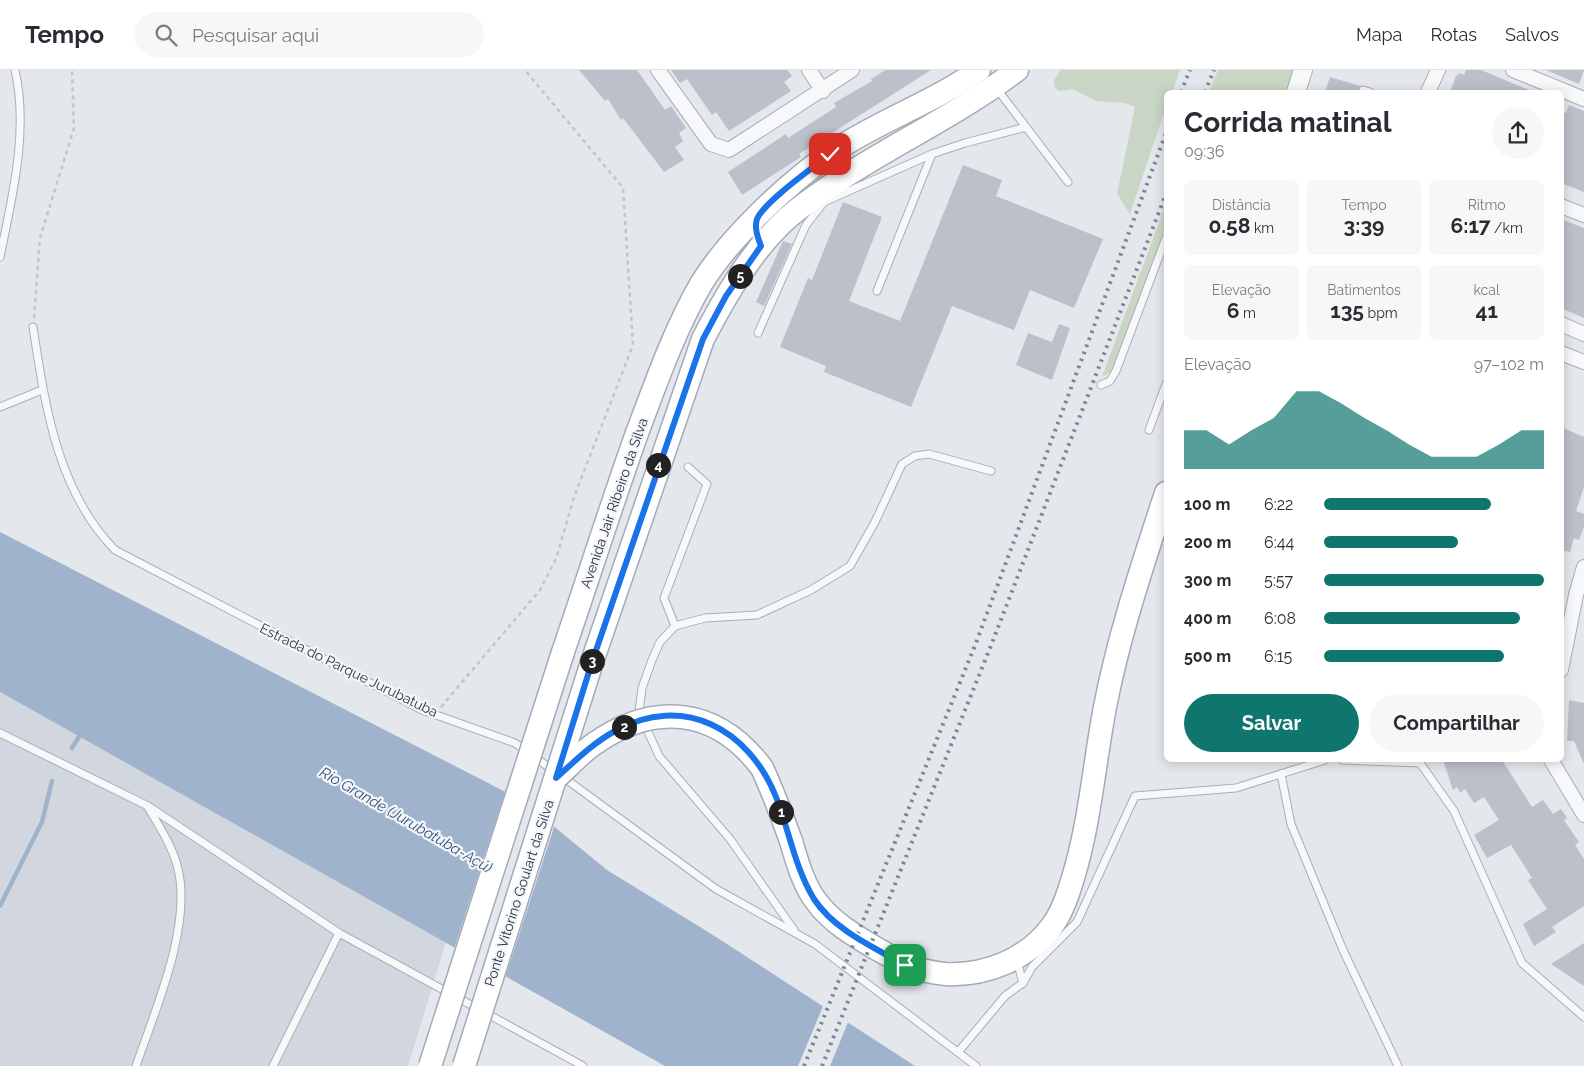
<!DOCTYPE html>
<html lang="pt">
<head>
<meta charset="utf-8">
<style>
	body { margin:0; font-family:Raleway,sans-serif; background:#f7f7f7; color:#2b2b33; height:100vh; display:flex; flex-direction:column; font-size:19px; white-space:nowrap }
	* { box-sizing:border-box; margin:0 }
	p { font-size:16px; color:#7c7c81 }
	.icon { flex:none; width:28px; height:28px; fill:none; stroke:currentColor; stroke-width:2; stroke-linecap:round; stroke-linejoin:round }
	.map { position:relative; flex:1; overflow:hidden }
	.panel { position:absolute; left:1164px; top:20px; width:400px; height:672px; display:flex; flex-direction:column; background:#fff; border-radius:8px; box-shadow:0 2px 12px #0003 }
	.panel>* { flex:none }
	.pin { position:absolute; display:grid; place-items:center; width:42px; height:42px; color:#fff; margin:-21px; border-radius:10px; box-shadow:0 2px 8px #0006 }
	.km { position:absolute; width:25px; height:25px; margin:-12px; border-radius:50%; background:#222; color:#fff; font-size:14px; line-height:25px; text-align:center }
	.round { display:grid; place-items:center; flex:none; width:52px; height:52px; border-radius:26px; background:#f7f7f7 }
	.summary { display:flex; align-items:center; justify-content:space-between; height:85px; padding:0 20px }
	h1 { font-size:28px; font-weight:700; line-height:38px }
	.metrics { display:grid; grid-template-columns:repeat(3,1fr); gap:8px; height:85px; padding:5px 20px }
	.metrics div { display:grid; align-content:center; border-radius:8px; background:#f7f7f7; text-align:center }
	.metrics b { font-size:21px; font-weight:700 }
	.metrics small { font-size:14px; font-weight:400 }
	.metrics p { font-size:14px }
	.chart { height:140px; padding:10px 20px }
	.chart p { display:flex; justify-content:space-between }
	.chart svg { width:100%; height:90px; margin-top:5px; fill:#0f766e; opacity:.7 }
	.cta { display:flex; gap:10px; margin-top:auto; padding:10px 20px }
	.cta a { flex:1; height:58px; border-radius:30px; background:#0f766e; color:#fff; font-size:20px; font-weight:700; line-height:58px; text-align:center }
	.cta a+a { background:#f7f7f7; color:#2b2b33 }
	ul { padding:0 20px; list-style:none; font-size:16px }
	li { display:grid; grid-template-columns:80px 60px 1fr; align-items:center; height:38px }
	li i { height:12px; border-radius:6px; background:#0f766e }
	header { display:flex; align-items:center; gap:30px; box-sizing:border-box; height:70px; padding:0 25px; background:#fff; border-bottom:1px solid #e1e1e2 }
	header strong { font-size:24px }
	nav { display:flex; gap:28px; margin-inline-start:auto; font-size:18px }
	.search { width:350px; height:45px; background:#f7f7f7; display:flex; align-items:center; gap:12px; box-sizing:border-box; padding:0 18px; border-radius:28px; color:#7c7c81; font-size:19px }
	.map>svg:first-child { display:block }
</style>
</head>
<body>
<header>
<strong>Tempo</strong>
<div class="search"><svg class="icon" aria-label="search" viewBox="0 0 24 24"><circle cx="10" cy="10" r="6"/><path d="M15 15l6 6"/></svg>Pesquisar aqui</div>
<nav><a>Mapa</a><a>Rotas</a><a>Salvos</a></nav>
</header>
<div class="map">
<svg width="1584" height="996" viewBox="0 0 1584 996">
	<rect width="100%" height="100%" fill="#e4e7ec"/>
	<polygon fill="#d2d6de" points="0,622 446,872 408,996 0,996"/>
	<g fill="#c9d6c5">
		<polygon points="1061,0 1180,0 1172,22 1166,22 1166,37 1130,144 1117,124 1135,37 1125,33 1096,31 1073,19 1059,21 1055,18 1054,10"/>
		<polygon points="1218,0 1293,0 1286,22 1209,22"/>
		<polygon points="1166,133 1166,157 1117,290 1111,302 1102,307"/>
	</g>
	<polygon fill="#9fb4cc" points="0,462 523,731 607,800 713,865 915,996 665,996 0,622"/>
	<g fill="#e4e7ec">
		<polygon points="506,719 525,729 555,754 505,908 454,879"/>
		<polygon points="824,934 849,950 830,996 798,996"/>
	</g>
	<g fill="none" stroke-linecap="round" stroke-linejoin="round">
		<g stroke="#9fb4cc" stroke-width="4.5">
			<polyline points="72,678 83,660"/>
			<polyline points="0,836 42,752 52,711"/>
		</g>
	</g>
	<g fill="#bbc0ca">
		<polygon points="579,0 637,0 665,40 671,36 686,58 679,63 683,71 675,77 684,90 664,102 623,48 621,50 608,29 605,31"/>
		<polygon points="671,0 787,0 792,6 784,12 791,21 729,61 716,42 712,45 687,9 680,13"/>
		<polygon points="885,0 931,0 799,84 801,87 742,125 728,102 786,64 788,68 836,37 834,33 872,11 871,9"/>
		<polygon points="1466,0 1481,0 1534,22 1450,22 1456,6 1460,3 1464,5"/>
		<polygon points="1546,0 1584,0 1579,14"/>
		<polygon points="1330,7 1360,16 1358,22 1325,22"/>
		<polygon points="1569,35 1584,41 1584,122 1561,113 1561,42 1566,43"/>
		<polygon points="963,95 1002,110 996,126 1103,169 1074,238 1030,220 1014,260 952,236 911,337 824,302 826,296 780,277 808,208 812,210 843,132 882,147 849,231 900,251"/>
		<polygon points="1561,149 1584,158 1584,248 1561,238"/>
		<polygon points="783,171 792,174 764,236 756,232"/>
		<polygon points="1059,254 1070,258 1052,310 1016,295 1028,263 1052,272"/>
		<polygon points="1561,357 1584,367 1584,417 1576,441 1584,444 1584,457 1579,470 1574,468 1570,482 1561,480"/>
		<polygon points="1569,630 1584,633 1584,694 1574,671 1567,671"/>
		<polygon points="1443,690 1502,690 1532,737 1543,730 1553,744 1561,739 1567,748 1564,750 1579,772 1575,775 1584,789 1584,836 1552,857 1556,862 1534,876 1523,854 1547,839 1528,810 1532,808 1511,775 1487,788 1474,765 1499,750 1484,727 1474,733 1465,719 1460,723 1457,717 1453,720"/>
		<polygon points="1584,873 1584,916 1551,894"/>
	</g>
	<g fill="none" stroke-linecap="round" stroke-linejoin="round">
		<g stroke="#a9aeb7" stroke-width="9">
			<g id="service">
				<polyline points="997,19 1068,112"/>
				<polyline points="1363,20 1370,22"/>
				<path d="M0,187C12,128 29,61 15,0"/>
				<polyline points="877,221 932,84"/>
				<path d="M33,257C45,335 57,421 115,480L422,640L515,673L554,701"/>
				<polyline points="758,263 806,155 824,132 932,84 965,73 1026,57"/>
				<polyline points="1101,315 1110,311 1116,301 1166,168"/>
				<polyline points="0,337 42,320"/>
				<polyline points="1149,360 1166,314"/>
				<polyline points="675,556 664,528 707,414 688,397"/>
				<polyline points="0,663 148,736 339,863 583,996"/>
				<polyline points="1342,690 1420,693 1454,741 1522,893 1584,947"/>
				<polyline points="1281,704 1291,754 1343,880 1398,996"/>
				<polyline points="563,707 716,819 815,874 976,996"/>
				<polyline points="794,860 730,769 659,686 639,642 642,618 652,590 660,572 675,556 705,548 757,545 811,520 850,496 875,452 902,394 915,386 929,384 991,401"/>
				<polyline points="1023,913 1032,897 1077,852 1135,726 1236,718 1325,690"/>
				<polyline points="959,981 1005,926 1023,913 1017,891"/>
				<path d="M136,996C155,941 192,856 178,799C173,777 159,756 148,737"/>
				<polyline points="273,996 339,863"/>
			</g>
		</g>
		<g stroke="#a9aeb7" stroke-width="16">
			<g id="minor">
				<polyline points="658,0 711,74 729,80 852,0"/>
				<polyline points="809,0 823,21"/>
				<polyline points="1513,0 1584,29"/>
				<polyline points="1428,22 1438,0"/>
				<polyline points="1561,136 1584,145"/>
				<polyline points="1561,254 1584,264"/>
				<polyline points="1561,283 1584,292"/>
				<polyline points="1561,600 1576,525 1584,497"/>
				<polyline points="1551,690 1584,745"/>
			</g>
		</g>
		<g stroke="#a9aeb7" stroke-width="20">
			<polyline id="tertiary" points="1296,22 1303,0"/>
		</g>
		<g stroke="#a3abb8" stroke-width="25">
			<g id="primary">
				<path d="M563,582C588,509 611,436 637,363C656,313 674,261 701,214C730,167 786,115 831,83C878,51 933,33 979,0"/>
				<path d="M592,592L703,269C724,229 747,188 779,156C795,140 814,127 833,114C893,74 959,44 1017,0"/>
				<path d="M762,698C773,722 782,746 791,771C797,791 803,814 816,831C831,852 855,866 877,879C900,892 919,902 946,904C986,906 1028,889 1052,856C1062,843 1068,825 1073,808C1090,752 1094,695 1105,637C1119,564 1143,494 1166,423"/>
			</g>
		</g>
		<g stroke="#c2c5cb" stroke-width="2.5" stroke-dasharray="4 4" stroke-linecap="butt">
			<polyline points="34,248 40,168 74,58 72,0"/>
			<polyline points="441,637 540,520 556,489 574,427 633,275 623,118 525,0"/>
		</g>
		<use href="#service" stroke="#f7f8fa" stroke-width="7"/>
		<use href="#minor" stroke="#f7f8fa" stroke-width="14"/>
		<use href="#tertiary" stroke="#f7f8fa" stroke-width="18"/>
		<use href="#primary" stroke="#fff" stroke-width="22"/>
		<g stroke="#7d8696" stroke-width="4" stroke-dasharray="2.5 5" stroke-linecap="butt">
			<polyline points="1181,22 1190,0"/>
			<polyline points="1205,22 1214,0"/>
			<polyline points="804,996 976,573 1166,63"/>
			<polyline points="822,996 990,578 1166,124"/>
		</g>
		<g stroke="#a3abb8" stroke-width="25" stroke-linecap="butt">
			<g id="primary-bridge">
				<path d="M557,707C569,696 581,683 594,674C655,631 717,638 762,698"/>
				<polyline points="430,996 563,582"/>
				<polyline points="464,996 592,592"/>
			</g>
		</g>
		<use href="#primary-bridge" stroke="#fff" stroke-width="22"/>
	</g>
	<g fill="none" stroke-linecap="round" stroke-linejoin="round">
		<g stroke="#fff" stroke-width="10">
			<path id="route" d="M830,84C814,97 764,132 757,149C754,158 758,168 761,176L726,226L703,269L592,592L556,708C575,691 593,673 615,661C683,623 749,659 776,727C789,760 795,798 814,829C834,860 875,878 905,895"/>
		</g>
		<use href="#route" stroke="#1a73e8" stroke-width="6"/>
	</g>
	<g text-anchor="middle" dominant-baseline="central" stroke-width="4.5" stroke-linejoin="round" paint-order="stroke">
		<g font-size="14" fill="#2b3445" stroke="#f4f6f9">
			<text transform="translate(614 433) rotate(-71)">Avenida Jair Ribeiro da Silva</text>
			<text transform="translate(349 600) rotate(26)">Estrada do Parque Jurubatuba</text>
			<text transform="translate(519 823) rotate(-72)">Ponte Vitorino Goulart da Silva</text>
		</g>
		<g font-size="15" font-style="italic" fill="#34527a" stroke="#f4f6f9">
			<text transform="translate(406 750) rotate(30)">Rio Grande (Jurubatuba-Açú)</text>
		</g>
	</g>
</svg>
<div class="pin" style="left:905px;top:895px;background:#1e9e55"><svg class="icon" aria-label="arrive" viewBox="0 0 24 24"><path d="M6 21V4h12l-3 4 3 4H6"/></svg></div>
<div class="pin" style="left:830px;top:84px;background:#d93025"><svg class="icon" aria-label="check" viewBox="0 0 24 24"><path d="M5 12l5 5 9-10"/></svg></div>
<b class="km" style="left:781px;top:742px">1</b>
<b class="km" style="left:624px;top:657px">2</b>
<b class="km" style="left:592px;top:591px">3</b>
<b class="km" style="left:658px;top:395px">4</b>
<b class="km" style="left:740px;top:206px">5</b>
<section class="panel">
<div class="summary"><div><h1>Corrida matinal</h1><p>09:36</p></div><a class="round"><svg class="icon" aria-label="share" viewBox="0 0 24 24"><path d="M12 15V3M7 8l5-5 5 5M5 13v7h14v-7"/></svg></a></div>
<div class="metrics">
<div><p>Distância</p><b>0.58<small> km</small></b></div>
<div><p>Tempo</p><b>3:39</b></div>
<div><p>Ritmo</p><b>6:17<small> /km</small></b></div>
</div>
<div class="metrics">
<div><p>Elevação</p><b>6<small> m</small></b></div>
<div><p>Batimentos</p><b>135<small> bpm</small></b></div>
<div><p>kcal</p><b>41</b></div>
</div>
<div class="chart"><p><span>Elevação</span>97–102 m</p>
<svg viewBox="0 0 160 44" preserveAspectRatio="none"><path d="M0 44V25L10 25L20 32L30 25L40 19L50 6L60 6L70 12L80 19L90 25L100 32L110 38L120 38L130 38L140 32L150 25L160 25V44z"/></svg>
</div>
<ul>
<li><b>100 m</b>6:22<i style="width:76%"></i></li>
<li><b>200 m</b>6:44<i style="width:61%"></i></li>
<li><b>300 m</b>5:57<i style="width:100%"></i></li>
<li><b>400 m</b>6:08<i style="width:89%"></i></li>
<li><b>500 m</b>6:15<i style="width:82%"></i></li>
</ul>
<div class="cta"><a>Salvar</a><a>Compartilhar</a></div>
</section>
</div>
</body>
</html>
